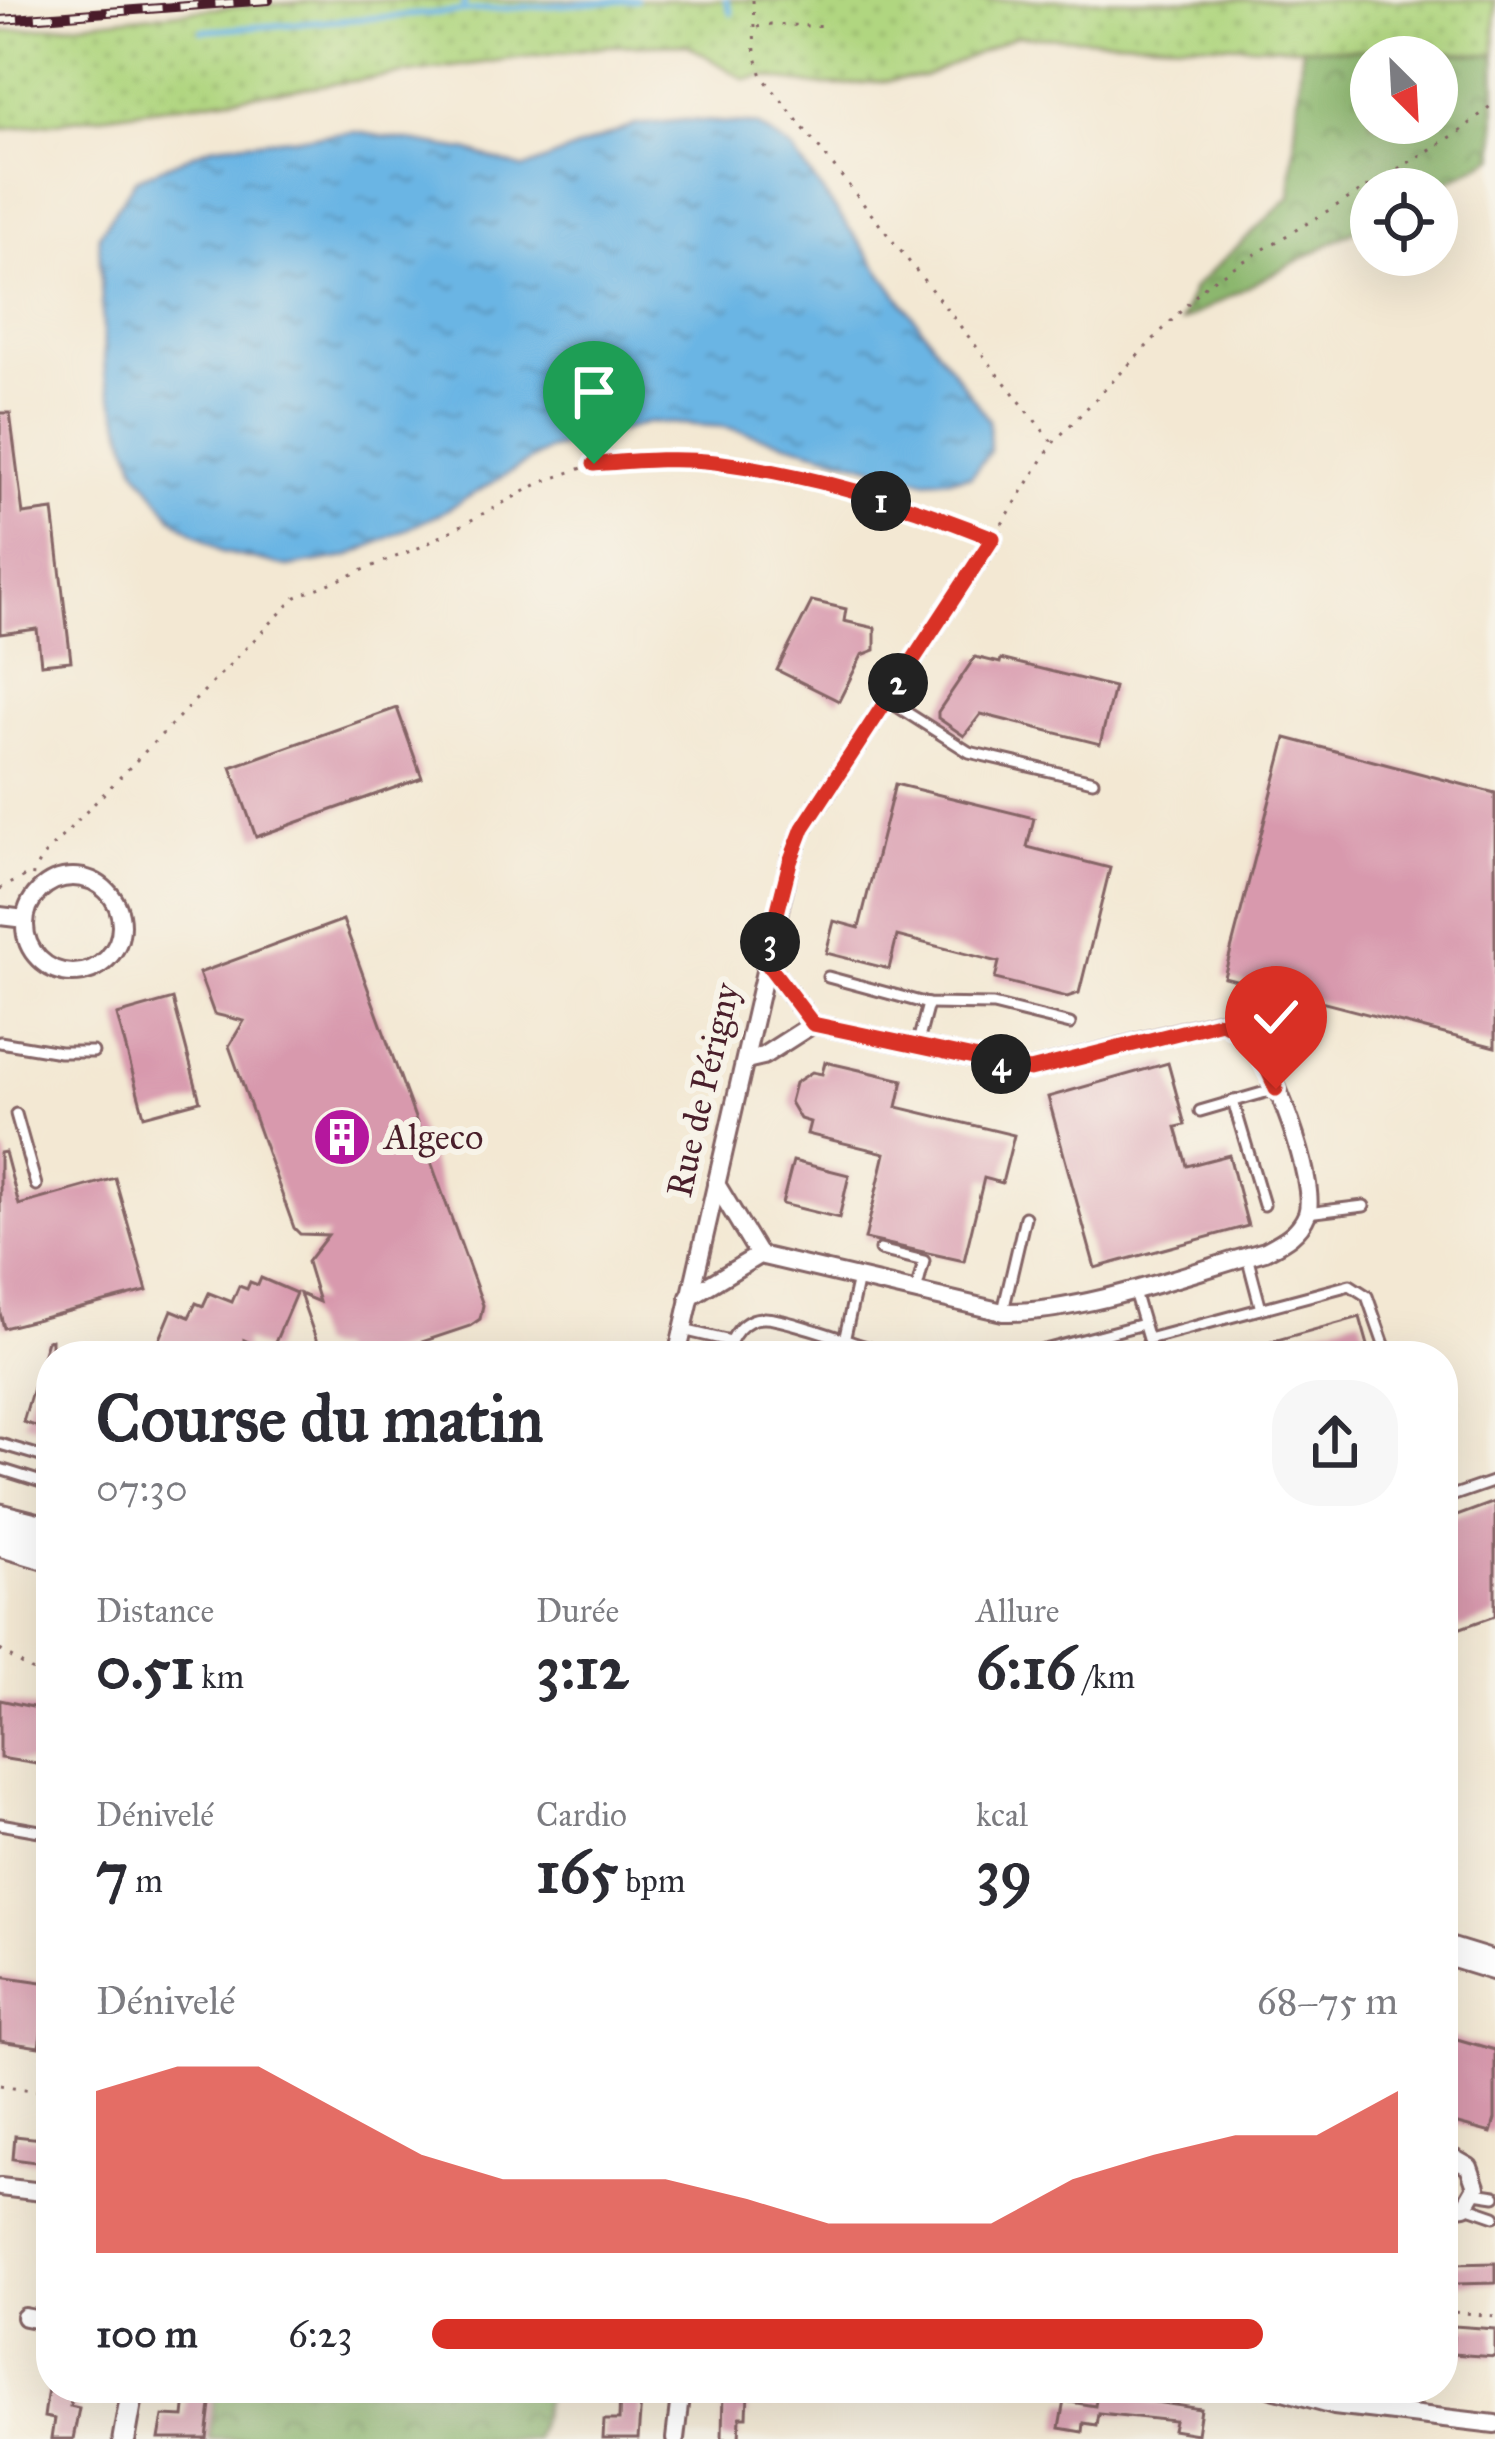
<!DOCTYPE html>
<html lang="fr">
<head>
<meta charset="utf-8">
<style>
	body { margin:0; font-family:"IM FELL Great Primer",serif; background:#f7f7f7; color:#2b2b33; height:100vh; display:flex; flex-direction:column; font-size:45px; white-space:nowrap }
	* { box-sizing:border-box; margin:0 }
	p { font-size:39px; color:#7c7c81 }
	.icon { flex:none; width:66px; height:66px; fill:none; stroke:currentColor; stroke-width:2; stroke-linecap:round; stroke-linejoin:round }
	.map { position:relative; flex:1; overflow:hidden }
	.sheet { position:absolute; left:36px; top:1341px; width:1422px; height:1062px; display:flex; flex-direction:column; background:#fff; border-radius:48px; box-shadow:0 12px 48px #0002 }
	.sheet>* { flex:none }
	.needle { width:78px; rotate:156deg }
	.controls { position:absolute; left:1350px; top:36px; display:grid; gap:24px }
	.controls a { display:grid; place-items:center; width:108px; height:108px; border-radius:50%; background:#fff; box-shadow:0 12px 48px #0002; font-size:60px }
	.pin { position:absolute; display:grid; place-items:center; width:102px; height:102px; color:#fff; margin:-123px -51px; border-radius:50% 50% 50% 0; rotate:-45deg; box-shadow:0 0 12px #0007 }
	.pin .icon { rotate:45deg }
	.km { position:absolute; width:60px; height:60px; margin:-30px; border-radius:50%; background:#222; color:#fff; font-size:33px; line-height:60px; text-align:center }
	.round { display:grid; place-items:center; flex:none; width:126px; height:126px; border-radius:48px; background:#f7f7f7 }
	.headline { display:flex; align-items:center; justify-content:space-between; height:204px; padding:0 60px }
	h1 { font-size:66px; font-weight:800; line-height:90px }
	.figures { display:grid; grid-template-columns:repeat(3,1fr); gap:18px; height:204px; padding:12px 60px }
	.figures div { display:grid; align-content:center }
	.figures b { font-size:60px; font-weight:800 }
	.figures small { font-size:33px; font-weight:400 }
	.figures p { font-size:33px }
	.chart { height:336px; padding:24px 60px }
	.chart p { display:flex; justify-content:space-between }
	.chart svg { width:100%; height:216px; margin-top:12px; fill:#d93025; opacity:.7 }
	ul { padding:0 60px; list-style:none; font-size:39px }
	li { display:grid; grid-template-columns:192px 144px 1fr; align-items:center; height:90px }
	li i { height:30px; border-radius:15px; background:#d93025 }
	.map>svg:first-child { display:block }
</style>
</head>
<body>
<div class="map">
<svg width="1495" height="2439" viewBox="0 0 1495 2439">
	<defs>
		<pattern id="grass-dots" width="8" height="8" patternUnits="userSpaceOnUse" patternTransform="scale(3)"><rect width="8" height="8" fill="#b0d680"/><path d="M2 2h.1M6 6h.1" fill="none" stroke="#99b76f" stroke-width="1.8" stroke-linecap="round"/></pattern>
		<pattern id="forest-crowns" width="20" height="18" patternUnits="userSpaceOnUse" patternTransform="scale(3)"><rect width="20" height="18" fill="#8cb76e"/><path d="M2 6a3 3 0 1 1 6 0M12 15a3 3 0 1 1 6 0" fill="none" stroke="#74945b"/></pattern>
		<pattern id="water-ripples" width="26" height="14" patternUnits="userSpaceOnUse" patternTransform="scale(3)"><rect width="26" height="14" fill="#6bb5e4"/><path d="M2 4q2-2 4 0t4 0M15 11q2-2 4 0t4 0" fill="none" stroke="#5a93b9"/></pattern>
	</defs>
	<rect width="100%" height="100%" fill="#f7f3e8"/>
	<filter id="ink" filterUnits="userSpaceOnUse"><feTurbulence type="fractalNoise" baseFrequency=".00833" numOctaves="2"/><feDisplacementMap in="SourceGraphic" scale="24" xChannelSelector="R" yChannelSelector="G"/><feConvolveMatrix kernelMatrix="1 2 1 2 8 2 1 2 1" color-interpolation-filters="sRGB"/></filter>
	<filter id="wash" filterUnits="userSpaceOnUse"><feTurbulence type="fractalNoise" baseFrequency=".004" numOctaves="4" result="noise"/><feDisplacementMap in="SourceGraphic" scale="48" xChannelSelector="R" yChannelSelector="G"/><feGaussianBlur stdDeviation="2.7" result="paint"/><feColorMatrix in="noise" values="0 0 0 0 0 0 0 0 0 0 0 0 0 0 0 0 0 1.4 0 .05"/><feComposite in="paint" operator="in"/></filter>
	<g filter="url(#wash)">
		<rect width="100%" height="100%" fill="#f3e8d3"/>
		<polygon fill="url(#grass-dots)" stroke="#7d7a56" stroke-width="3" points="332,0 1495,0 1495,55 1016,36 924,77 844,85 811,85 762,76 746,80 686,44 605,46 0,130 0,32 207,9"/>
		<g fill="url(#forest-crowns)" stroke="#6b6b4c" stroke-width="3" fill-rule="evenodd">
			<path d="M1302,47L1495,55V157L1434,189H1371V222L1181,322L1193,288L1290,197ZM1371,57H1437V123H1371Z"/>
			<polygon points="216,2388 549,2388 534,2439 209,2439"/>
		</g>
		<polygon fill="url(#water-ripples)" stroke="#5a6a88" stroke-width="3" points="686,120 757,125 792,150 989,420 990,451 971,476 926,480 725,427 651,422 548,450 441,513 347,557 288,567 222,552 173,518 136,468 105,375 99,235 136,179 215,145 356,132 470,151 524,169 635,125"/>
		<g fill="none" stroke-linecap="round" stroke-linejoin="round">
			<g stroke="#6bb5e4" stroke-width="6">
				<polyline points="464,0 464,11 636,0"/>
				<polyline points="726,0 731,13"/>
				<polyline points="202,31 464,11"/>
			</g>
		</g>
		<g id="blocks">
			<g fill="#d899ad">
				<polygon points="0,413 10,413 23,514 53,510 71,661 41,664 37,629 0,634"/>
				<polygon points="812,601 846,609 844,621 875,628 875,650 862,655 839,701 777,670"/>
				<polygon points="975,657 1000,663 1001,659 1114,687 1100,744 981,714 964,736 938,718 938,712"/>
				<polygon points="397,708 422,778 256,837 231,767"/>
				<polygon points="1286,738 1495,793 1495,1047 1224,977"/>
				<polygon points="895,784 1034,818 1027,847 1110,868 1079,993 1067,997 995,979 999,962 897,936 889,969 826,953 834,921 859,928"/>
				<polygon points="343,920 483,1305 480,1319 470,1326 380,1356 340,1356 335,1348 326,1349 318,1345 300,1294 319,1302 307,1262 328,1235 300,1234 294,1228 229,1046 244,1021 214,1014 199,973"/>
				<polygon points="173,999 200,1101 144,1116 117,1015"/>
				<polygon points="825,1062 903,1080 897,1107 1014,1135 1002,1183 984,1178 964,1261 865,1239 885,1153 807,1134 810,1122 800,1119 790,1102 795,1083 812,1072 822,1074"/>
				<polygon points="1168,1063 1185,1125 1176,1127 1187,1166 1229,1155 1248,1226 1095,1268 1048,1097"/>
				<polygon points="5,1152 19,1205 115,1178 147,1291 4,1328 0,1313 0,1153"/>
				<polygon points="793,1161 849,1175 839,1218 782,1204"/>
				<polygon points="261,1278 296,1293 271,1352 244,1340 245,1356 166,1356 155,1351 172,1310 189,1317 196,1303 203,1306 209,1293 232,1302 239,1286 247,1289 250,1282 258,1285"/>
				<polygon points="1360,1317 1371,1356 1238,1356 1237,1351"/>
				<polygon points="47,1340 51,1340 51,1431 23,1422"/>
				<polygon points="1495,1502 1495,1616 1458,1629 1443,1586 1443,1521"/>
				<polygon points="0,1700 51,1711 51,1731 43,1765 0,1758"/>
				<polygon points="0,1976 49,1983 39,2047 0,2041"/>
				<polygon points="1443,2035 1495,2050 1495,2119 1491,2133 1443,2120"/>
				<polygon points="15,2136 51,2140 51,2164 13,2159"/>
				<polygon points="1495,2263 1495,2283 1455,2284 1454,2264"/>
				<polygon points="1454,2326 1495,2329 1495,2357 1452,2354"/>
				<polygon points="48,2388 73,2388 70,2406 79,2408 73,2439 51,2439 54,2419 44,2417"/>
				<polygon points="187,2388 213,2388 207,2439 159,2439 163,2416 184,2417"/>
				<polygon points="620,2388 642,2388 638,2439 603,2439 604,2420 619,2420"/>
				<polygon points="1098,2388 1151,2388 1149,2401 1201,2409 1197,2434 1173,2430 1175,2421 1098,2413 1096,2425 1083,2423 1082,2432 1059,2428 1064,2401 1095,2406"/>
				<polygon points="723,2391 748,2392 747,2417 740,2417 739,2439 722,2439"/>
			</g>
		</g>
	</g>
	<g filter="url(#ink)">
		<use href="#blocks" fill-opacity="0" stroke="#856566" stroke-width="3"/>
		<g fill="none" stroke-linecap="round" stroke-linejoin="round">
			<g stroke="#856566" stroke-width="15">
				<g id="service">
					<polyline points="887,700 969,752 1093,781"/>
					<polyline points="828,977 928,1004 993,1005 1070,1024"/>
					<polyline points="0,1042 60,1052 93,1052"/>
					<polyline points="917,1046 928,1004"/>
					<polyline points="1233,1101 1264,1205"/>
					<polyline points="1200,1111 1276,1089"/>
					<polyline points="16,1114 36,1185"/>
					<polyline points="1307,1213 1364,1206"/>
					<polyline points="880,1250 924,1261 916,1292"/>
					<polyline points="1247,1256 1261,1309"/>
					<polyline points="1133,1288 1148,1339 1350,1285 1367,1296 1388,1356"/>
					<polyline points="1003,1311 1025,1217"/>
					<polyline points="683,1330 730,1341"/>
					<polyline points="844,1341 858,1278"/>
					<path d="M726,1356C730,1338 742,1318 763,1318C783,1317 852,1343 876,1350"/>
					<polyline points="1022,1356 1143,1324"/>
					<polyline points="0,1444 51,1459"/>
					<polyline points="0,1469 51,1485"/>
					<polyline points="1443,1499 1495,1481"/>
					<polyline points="0,1824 51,1833"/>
					<polyline points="47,1875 51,1852"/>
					<polyline points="1475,2193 1495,2196"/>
					<polyline points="1466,2206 1495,2216"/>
				</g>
			</g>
			<g stroke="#856566" stroke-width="22">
				<g id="minor">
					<circle cx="73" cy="925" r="48"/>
					<polyline points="0,916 25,919"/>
					<polyline points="746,1060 763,1056 813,1024"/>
					<polyline points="716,1184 759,1255"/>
					<path d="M689,1297L759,1255L1003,1312C1079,1314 1189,1273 1265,1251C1282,1242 1299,1234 1307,1214C1318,1183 1271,1059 1247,1035C1241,1029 1230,1025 1222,1021L1029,1070L813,1024L765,961"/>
					<polyline points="677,1356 790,862 803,828 993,538"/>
					<polyline points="1443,2161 1455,2159 1469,2167 1476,2187 1465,2206 1443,2209"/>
					<polyline points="0,2187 51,2193"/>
					<polyline points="25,2317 51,2322"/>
					<polyline points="1272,2388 1334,2405 1495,2424"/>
					<polyline points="675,2439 681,2388"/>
				</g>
			</g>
			<g stroke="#856566" stroke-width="27">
				<polyline id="tertiary" points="124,2439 133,2388"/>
			</g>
			<g stroke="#856566" stroke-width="33">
				<g id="primary">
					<polyline points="0,1518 51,1531"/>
					<polyline points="0,1542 51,1557"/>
					<polyline points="1443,1950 1495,1966"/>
				</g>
			</g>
			<g stroke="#856566" stroke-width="3" stroke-dasharray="3 9" stroke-linecap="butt">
				<polyline points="753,0 755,54 762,76 1052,442"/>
				<polyline points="757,27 771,24 827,27"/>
				<polyline points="1002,524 1053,443 1209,282 1461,131 1495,102"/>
				<polyline points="0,889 31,873"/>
				<polyline points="31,900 33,872 42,857 296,597 423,546 542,482 594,464 653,459 715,462 813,482 973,530"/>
				<polyline points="0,1650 31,1670 51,1674"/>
				<polyline points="49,1738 51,1739"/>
				<polyline points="0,2085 51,2093"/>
				<polyline points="1443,2311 1495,2316"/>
			</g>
			<use href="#service" stroke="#fff" stroke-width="9"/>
			<use href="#minor" stroke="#fff" stroke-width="16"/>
			<use href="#tertiary" stroke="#fff" stroke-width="21"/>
			<use href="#primary" stroke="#fff" stroke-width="27"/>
			<g stroke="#4a1f2b" stroke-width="10">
				<polyline id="rail" points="0,20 269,0"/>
			</g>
			<use href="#rail" stroke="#f7f3e8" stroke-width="6" stroke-dasharray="18" stroke-linecap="butt"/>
		</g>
	</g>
	<g fill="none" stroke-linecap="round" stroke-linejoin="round" filter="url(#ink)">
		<g stroke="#fff" stroke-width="24">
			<path id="route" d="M594,464C634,461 675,457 715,462C808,474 906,503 993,538L803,828L790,862L765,961L813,1024L1030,1070L1222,1022C1253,1037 1263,1058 1276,1089"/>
		</g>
		<use href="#route" stroke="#d93025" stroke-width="15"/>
	</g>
	<defs>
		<g id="building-disc" transform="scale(3)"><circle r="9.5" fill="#b5179e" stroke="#f7f3e8"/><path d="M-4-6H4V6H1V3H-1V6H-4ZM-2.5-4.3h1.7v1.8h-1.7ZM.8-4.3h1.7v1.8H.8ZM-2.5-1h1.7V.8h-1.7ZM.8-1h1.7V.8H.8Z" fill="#fff"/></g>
	</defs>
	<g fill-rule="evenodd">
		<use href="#building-disc" x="342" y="1137"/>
	</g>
	<g text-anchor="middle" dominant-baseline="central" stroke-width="12" stroke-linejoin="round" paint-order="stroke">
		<g font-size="36" fill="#4a1f2b" stroke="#f7f3e8">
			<text transform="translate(703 1090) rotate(-77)">Rue de Périgny</text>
		</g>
		<g font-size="36" fill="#4a1f2b" stroke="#f7f3e8" text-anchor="start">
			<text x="384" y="1137">Algeco</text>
		</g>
	</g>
</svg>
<div class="controls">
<a><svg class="needle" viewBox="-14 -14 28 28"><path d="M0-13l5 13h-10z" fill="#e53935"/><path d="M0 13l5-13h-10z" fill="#7c7c81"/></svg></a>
<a><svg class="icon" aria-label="locate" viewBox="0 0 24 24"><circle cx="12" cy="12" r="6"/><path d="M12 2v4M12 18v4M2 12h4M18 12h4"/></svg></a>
</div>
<div class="pin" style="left:594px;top:464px;background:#1e9e55"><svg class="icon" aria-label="arrive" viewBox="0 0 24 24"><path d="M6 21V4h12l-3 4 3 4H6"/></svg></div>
<div class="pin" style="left:1276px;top:1089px;background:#d93025"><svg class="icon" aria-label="check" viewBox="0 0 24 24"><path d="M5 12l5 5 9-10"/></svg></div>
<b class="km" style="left:881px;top:501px">1</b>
<b class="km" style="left:898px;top:683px">2</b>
<b class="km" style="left:770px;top:942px">3</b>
<b class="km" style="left:1001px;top:1064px">4</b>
<section class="sheet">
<div class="headline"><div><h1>Course du matin</h1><p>07:30</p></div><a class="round"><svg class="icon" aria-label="share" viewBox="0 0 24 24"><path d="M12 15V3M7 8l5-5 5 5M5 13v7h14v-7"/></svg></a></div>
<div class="figures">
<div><p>Distance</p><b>0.51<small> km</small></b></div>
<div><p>Durée</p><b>3:12</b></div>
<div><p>Allure</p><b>6:16<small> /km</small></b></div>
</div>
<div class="figures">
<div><p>Dénivelé</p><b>7<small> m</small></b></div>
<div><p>Cardio</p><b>165<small> bpm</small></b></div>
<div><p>kcal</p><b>39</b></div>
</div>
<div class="chart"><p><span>Dénivelé</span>68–75 m</p>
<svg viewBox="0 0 160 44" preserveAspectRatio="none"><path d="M0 44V11L10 6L20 6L30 15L40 24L50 29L60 29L70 29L80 33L90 38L100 38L110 38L120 29L130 24L140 20L150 20L160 11V44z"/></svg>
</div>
<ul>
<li><b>100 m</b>6:23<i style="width:86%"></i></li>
</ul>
</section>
</div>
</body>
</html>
